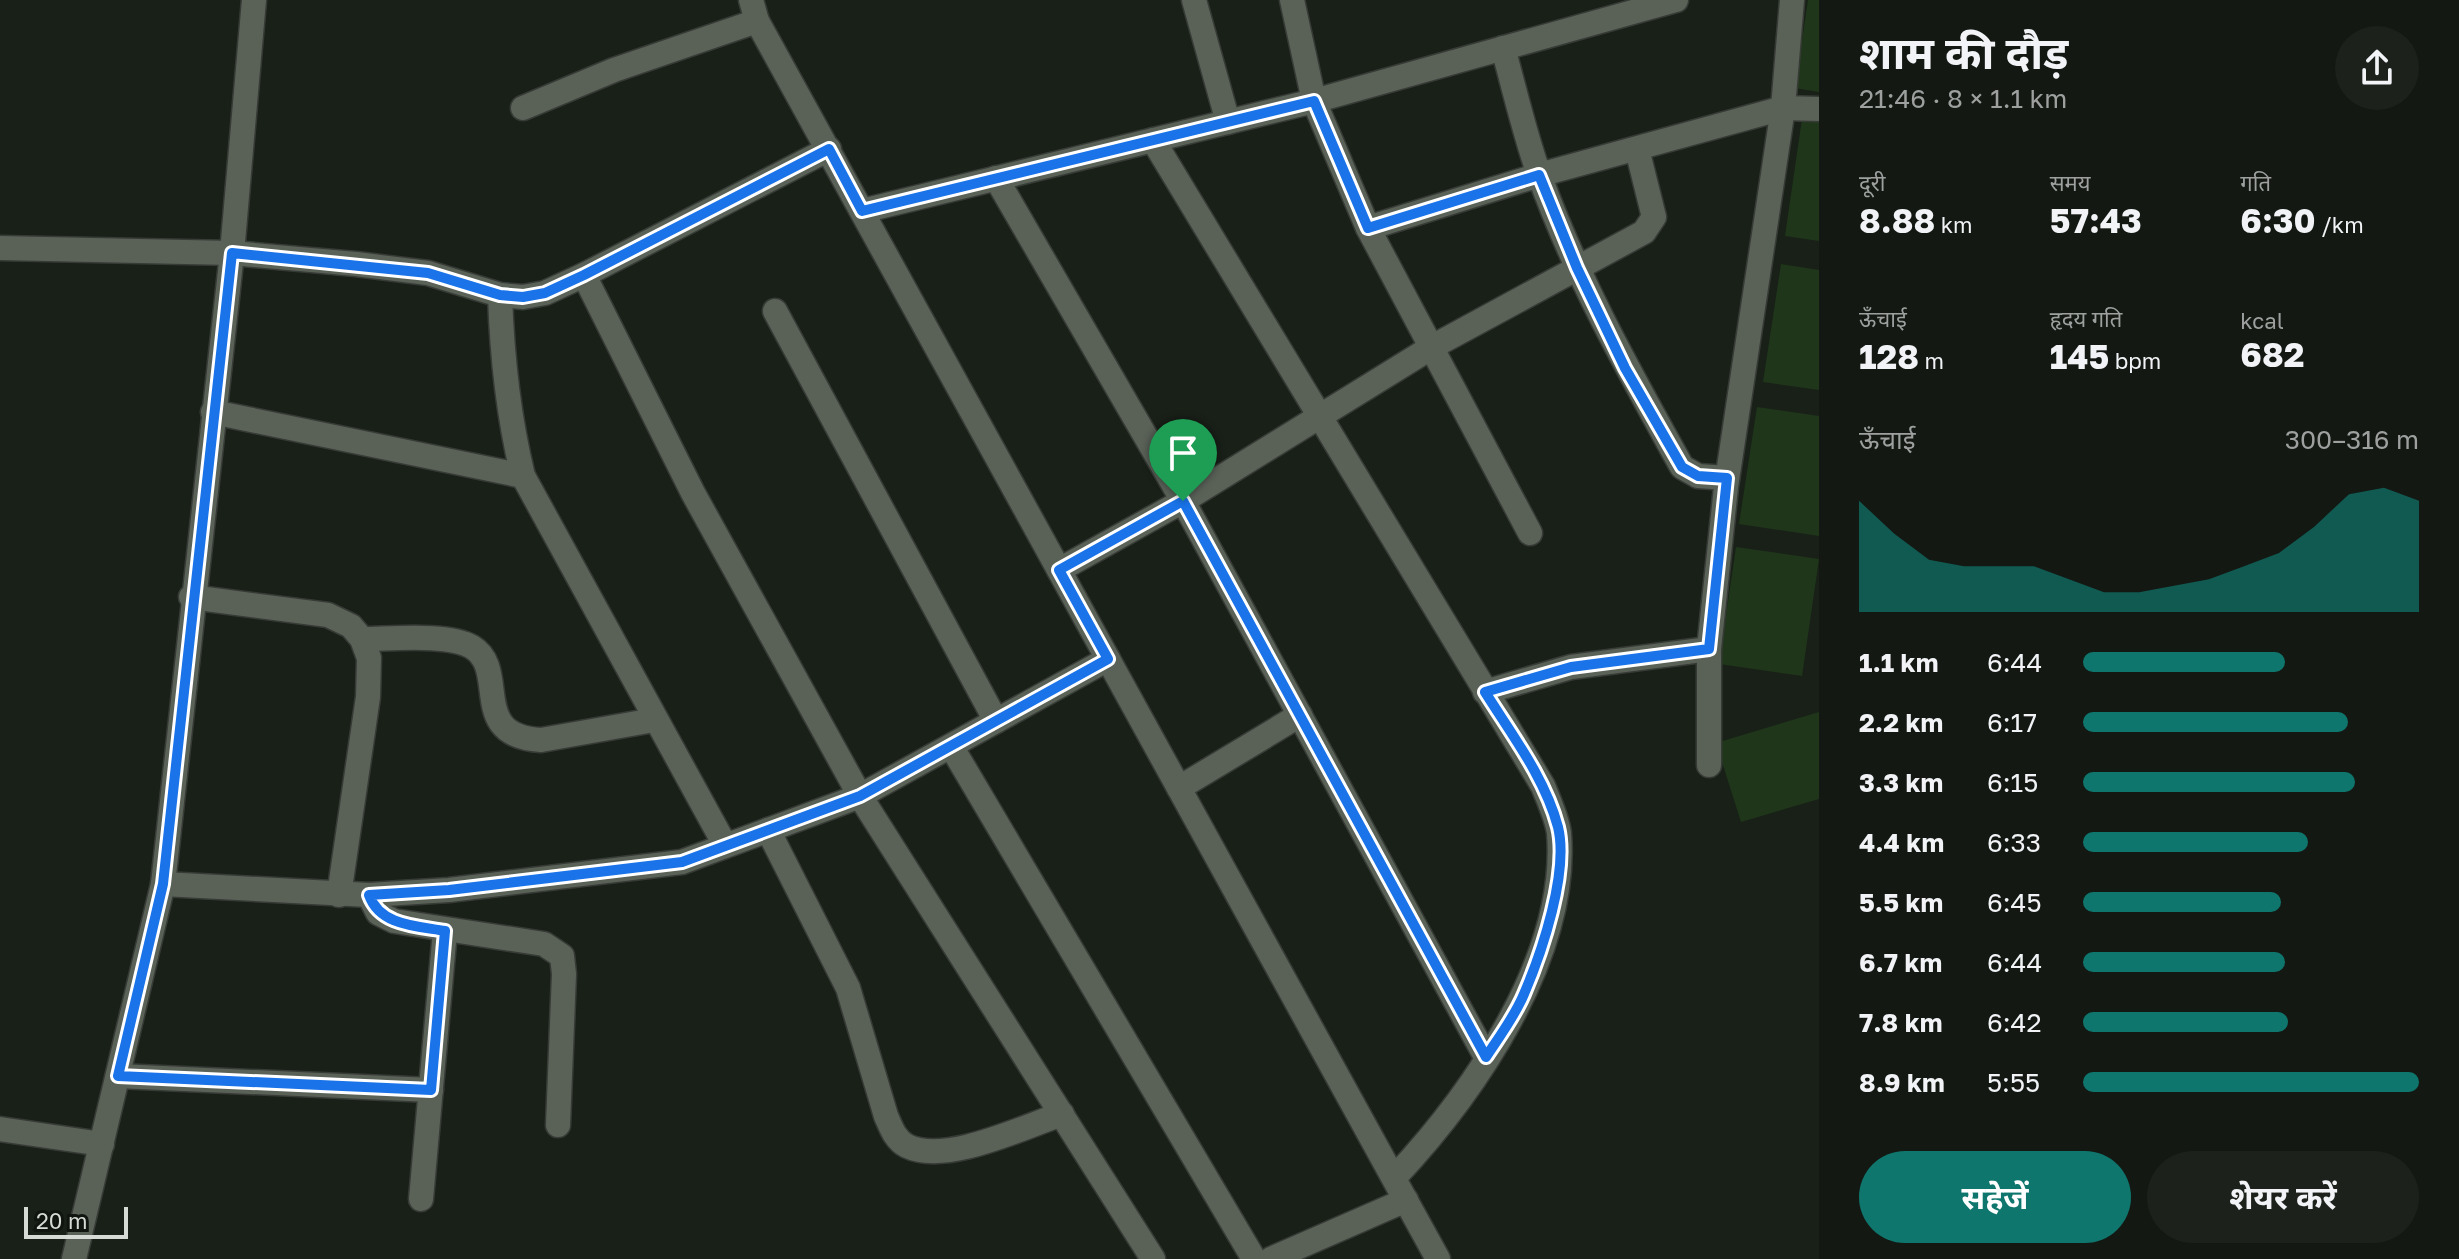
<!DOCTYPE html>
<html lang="hi">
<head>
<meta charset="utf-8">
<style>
	body { margin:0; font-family:"Golos Text","Noto Sans Devanagari",sans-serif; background:#1c211b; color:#f1f3f6; height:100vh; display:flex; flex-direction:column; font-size:30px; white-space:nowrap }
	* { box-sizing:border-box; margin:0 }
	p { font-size:26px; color:#9da09f }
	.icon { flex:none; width:44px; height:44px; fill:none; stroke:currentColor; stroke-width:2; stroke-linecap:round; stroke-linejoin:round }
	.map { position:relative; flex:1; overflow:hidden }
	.sheet { display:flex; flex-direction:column; background:#131812; width:640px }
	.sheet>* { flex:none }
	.scale { position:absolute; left:24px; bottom:20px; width:104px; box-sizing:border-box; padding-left:8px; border:4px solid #d6dbd5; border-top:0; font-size:22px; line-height:28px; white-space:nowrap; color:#d6dbd5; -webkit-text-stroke:6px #10160f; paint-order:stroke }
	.pin { position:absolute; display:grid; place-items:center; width:68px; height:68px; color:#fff; margin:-82px -34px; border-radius:50% 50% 50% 0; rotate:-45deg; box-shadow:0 0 8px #0007 }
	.pin .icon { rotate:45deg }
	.round { display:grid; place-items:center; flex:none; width:84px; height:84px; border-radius:42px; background:#1c211b }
	.overview { display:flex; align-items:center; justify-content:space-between; height:136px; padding:0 40px }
	h1 { font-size:44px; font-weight:700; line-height:60px }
	.stats { display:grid; grid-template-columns:repeat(3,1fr); gap:12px; height:136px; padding:8px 40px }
	.stats div { display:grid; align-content:center }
	.stats b { font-size:34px; font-weight:700 }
	.stats small { font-size:22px; font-weight:400 }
	.stats p { font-size:22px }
	.chart { height:224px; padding:16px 40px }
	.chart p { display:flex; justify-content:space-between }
	.chart svg { width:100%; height:144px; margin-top:8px; fill:#0f766e; opacity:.7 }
	.button { display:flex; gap:16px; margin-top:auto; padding:16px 40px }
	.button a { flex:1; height:92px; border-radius:48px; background:#0f766e; color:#fff; font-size:32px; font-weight:700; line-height:92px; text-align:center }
	.button a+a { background:#1c211b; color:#f1f3f6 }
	ul { padding:0 40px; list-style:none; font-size:26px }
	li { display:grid; grid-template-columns:128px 96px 1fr; align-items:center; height:60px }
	li i { height:20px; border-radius:10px; background:#0f766e }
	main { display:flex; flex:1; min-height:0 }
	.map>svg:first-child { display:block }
</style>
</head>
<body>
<main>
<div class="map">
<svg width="1819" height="1259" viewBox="0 0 1819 1259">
	<rect width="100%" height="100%" fill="#192018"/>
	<g fill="#1f361a">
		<polygon points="1808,0 1819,0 1819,92 1795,88"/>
		<polygon points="1802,119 1819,121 1819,241 1785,236"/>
		<polygon points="1781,264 1819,270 1819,390 1763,382"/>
		<polygon points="1757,407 1819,416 1819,536 1739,524"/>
		<polygon points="1736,547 1819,559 1802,676 1719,664"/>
		<polygon points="1819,712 1819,799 1741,822 1716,743"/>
	</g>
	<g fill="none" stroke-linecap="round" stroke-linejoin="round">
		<g stroke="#373b36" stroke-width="27">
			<g id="minor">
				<polyline points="751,0 757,21 1438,1259"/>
				<polyline points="1194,0 1228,122"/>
				<polyline points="1292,0 1314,101 1368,228 1530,533"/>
				<path d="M1503,48C1515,91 1525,136 1540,177C1577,279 1630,373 1682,467L1698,476L1727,478"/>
				<polyline points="523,108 614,70 757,21"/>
				<path d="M1153,140L1543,786C1549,801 1557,818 1559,833C1569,956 1474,1093 1394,1178"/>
				<polyline points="996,178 1183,501 1486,1057"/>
				<polyline points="862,211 1314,101 1676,0"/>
				<polyline points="1368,228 1539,175 1783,108 1819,109"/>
				<polyline points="0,248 232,253 356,264 428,273 500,295 523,297 545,293 584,275 829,149"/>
				<polyline points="584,275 693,493 860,796 1153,1259"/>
				<path d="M500,295C502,358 508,415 523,476L725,845"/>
				<polyline points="775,311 996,721"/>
				<polyline points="213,412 523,476"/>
				<polyline points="1059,570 1183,501 1432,347 1644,232 1654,217 1637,149"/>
				<polyline points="191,597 328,615 351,626 362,639 369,658 368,697 339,895"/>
				<path d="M362,639C390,639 449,633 472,647C510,670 467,736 541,740L654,720"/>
				<polyline points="1485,692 1571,667 1709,649"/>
				<polyline points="951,746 1254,1259"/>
				<polyline points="1709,765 1709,649 1726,487 1783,108 1792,0"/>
				<polyline points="1179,788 1300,715"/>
				<path d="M768,830L848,988L886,1116C891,1127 895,1140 907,1146C946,1165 1023,1127 1062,1114"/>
				<polyline points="163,884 369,895 449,890 682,862 860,796 1108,659"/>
				<polyline points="369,895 378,913 394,921 544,944 562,956 564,974 558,1125"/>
				<polyline points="118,1076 431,1090"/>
				<polyline points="0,1129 102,1144"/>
				<polyline points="421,1199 445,931"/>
				<polyline points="74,1259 163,884 232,253 254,0"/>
				<polyline points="1271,1259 1406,1200"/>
			</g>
		</g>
		<use href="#minor" stroke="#5a6258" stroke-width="24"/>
	</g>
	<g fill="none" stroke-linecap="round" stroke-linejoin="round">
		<g stroke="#fff" stroke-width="16">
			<path id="route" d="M1314,101L1368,228L1539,175L1577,268L1625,368L1682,467L1698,476L1727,478L1709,649L1571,667L1485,692C1512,735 1545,778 1558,827C1569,872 1542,952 1524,994C1515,1016 1499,1037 1486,1057L1183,501L1059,570L1108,659L860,796L682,862L449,890L369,895C380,926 417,926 445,931L431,1090L118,1076L163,884L232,253L428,273L500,295L523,297L545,293L584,275L829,149L862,211Z"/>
		</g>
		<use href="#route" stroke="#1a73e8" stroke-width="10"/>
	</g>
</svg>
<div class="scale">20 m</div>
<div class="pin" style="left:1183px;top:501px;background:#1e9e55"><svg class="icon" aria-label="arrive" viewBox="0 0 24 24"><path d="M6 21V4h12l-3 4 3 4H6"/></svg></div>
</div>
<section class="sheet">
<div class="overview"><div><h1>शाम की दौड़</h1><p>21:46 · 8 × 1.1 km</p></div><a class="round"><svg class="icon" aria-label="share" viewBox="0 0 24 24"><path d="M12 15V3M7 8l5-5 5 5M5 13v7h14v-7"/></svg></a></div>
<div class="stats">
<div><p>दूरी</p><b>8.88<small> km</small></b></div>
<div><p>समय</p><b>57:43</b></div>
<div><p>गति</p><b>6:30<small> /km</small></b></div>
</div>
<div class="stats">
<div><p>ऊँचाई</p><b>128<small> m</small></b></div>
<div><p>हृदय गति</p><b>145<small> bpm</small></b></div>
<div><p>kcal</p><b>682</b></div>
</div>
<div class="chart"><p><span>ऊँचाई</span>300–316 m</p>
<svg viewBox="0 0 160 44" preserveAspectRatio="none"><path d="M0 44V10L10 20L20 28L30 30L40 30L50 30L60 34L70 38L80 38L90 36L100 34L110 30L120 26L130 18L140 8L150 6L160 10V44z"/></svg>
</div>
<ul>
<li><b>1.1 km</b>6:44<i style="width:60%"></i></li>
<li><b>2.2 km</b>6:17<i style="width:79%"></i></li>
<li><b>3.3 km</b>6:15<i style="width:81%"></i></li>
<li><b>4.4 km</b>6:33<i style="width:67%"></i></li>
<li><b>5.5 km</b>6:45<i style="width:59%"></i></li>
<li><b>6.7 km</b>6:44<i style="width:60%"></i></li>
<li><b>7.8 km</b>6:42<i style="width:61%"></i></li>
<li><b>8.9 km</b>5:55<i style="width:100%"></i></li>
</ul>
<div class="button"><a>सहेजें</a><a>शेयर करें</a></div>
</section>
</main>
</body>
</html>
